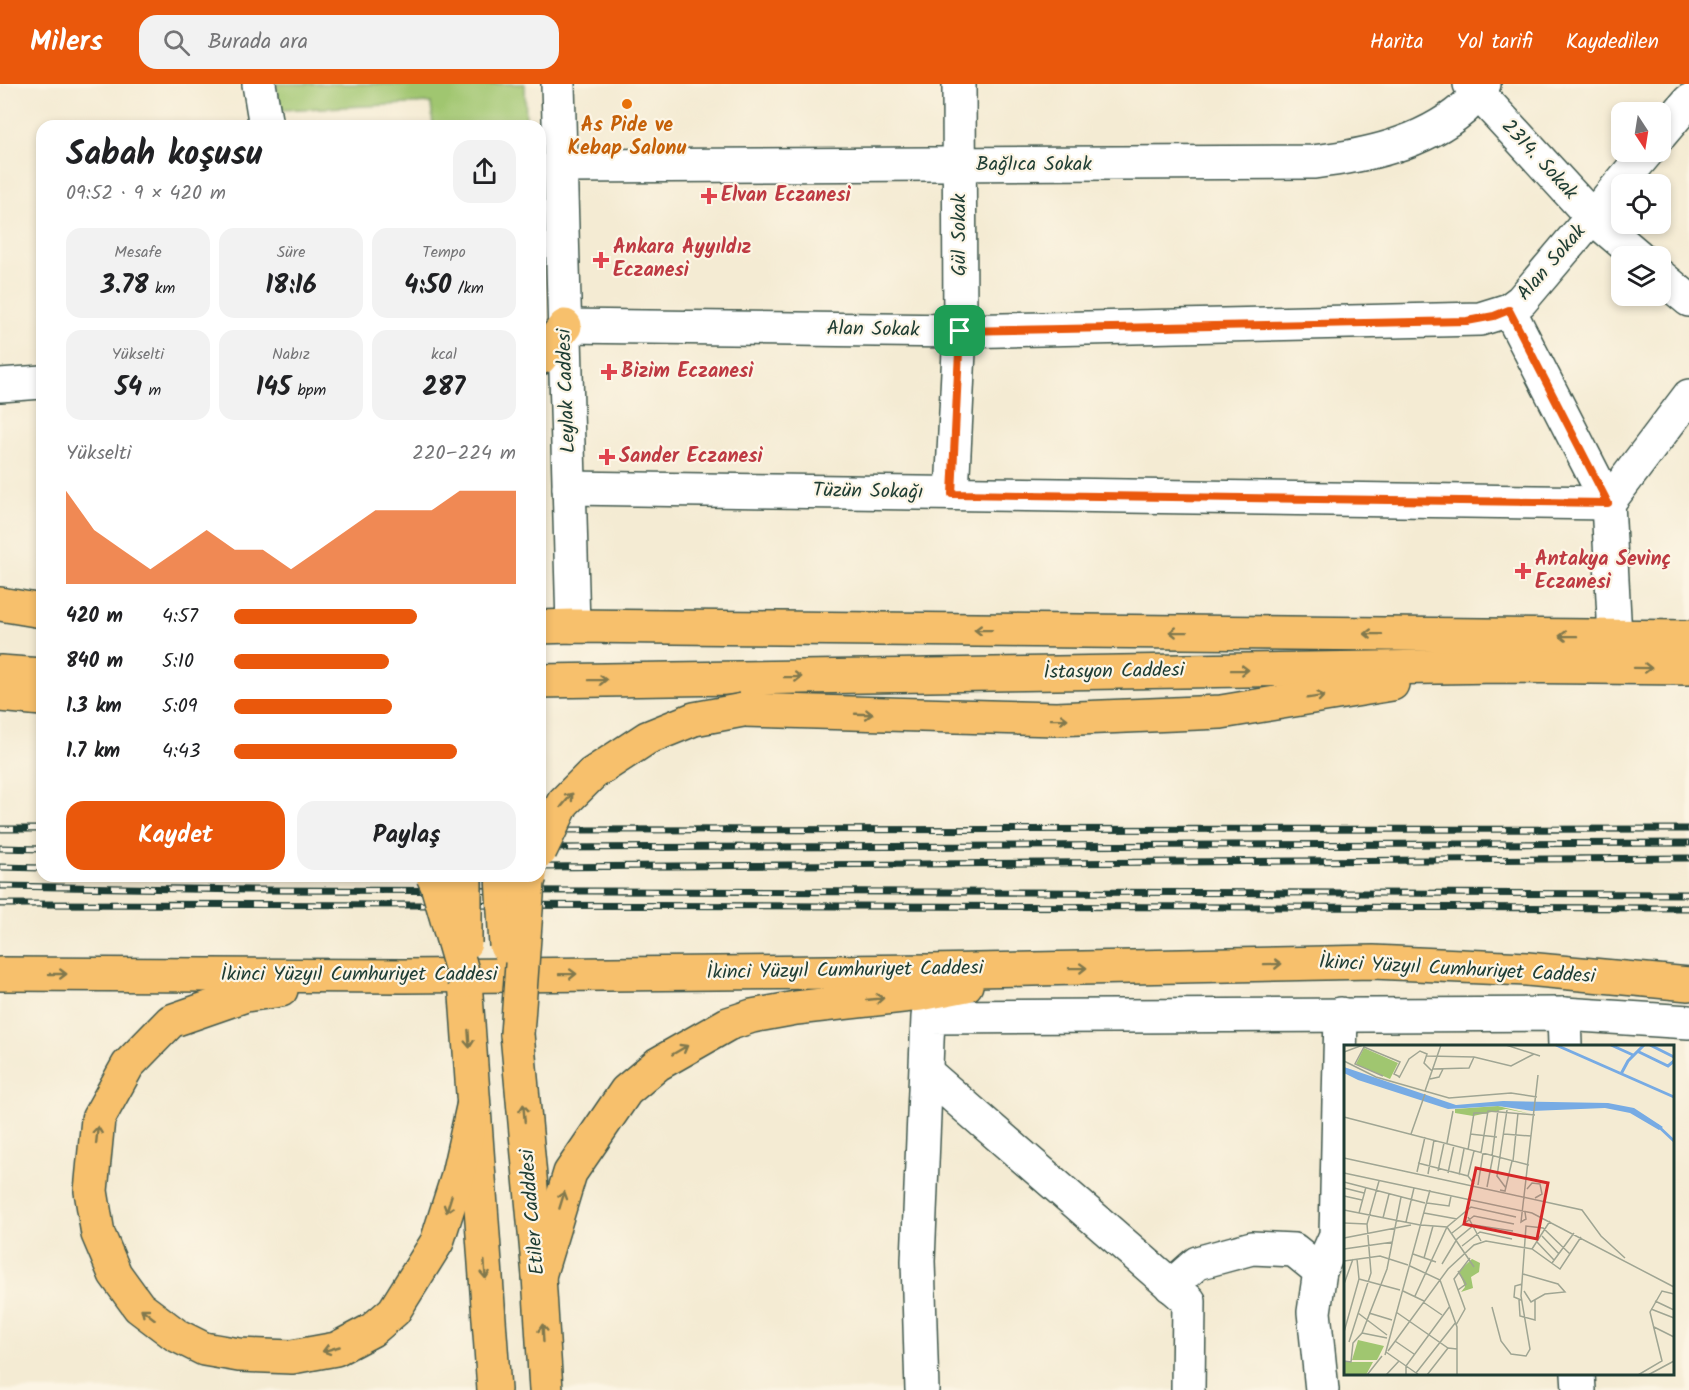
<!DOCTYPE html>
<html lang="tr">
<head>
<meta charset="utf-8">
<style>
	body { margin:0; font-family:Kalam,sans-serif; background:#f2f2f2; color:#202124; height:100vh; display:flex; flex-direction:column; font-size:22px; white-space:nowrap }
	* { box-sizing:border-box; margin:0 }
	p { font-size:20px; color:#757577 }
	.icon { flex:none; width:33px; height:33px; fill:none; stroke:currentColor; stroke-width:2; stroke-linecap:round; stroke-linejoin:round }
	.map { position:relative; flex:1; overflow:hidden }
	.sheet { position:absolute; left:36px; top:36px; width:510px; height:762px; display:flex; flex-direction:column; background:#fff; border-radius:18px; box-shadow:0 3px 9px #0003 }
	.sheet>* { flex:none }
	.needle { width:39px; rotate:168deg }
	.tools { position:absolute; left:1611px; top:18px; display:grid; gap:12px }
	.tools a { display:grid; place-items:center; width:60px; height:60px; border-radius:12px; background:#fff; box-shadow:0 3px 9px #0003; font-size:30px }
	.pin { position:absolute; display:grid; place-items:center; width:51px; height:51px; color:#fff; margin:-26px; border-radius:12px; box-shadow:0 3px 9px #0006 }
	.round { display:grid; place-items:center; flex:none; width:63px; height:63px; border-radius:18px; background:#f2f2f2 }
	.headline { display:flex; align-items:center; justify-content:space-between; height:102px; padding:0 30px }
	h1 { font-size:33px; font-weight:700; line-height:45px }
	.figures { display:grid; grid-template-columns:repeat(3,1fr); gap:9px; height:102px; padding:6px 30px }
	.figures div { display:grid; align-content:center; border-radius:15px; background:#f2f2f2; text-align:center }
	.figures b { font-size:26px; font-weight:700 }
	.figures small { font-size:16px; font-weight:400 }
	.figures p { font-size:16px }
	.chart { height:168px; padding:12px 30px }
	.chart p { display:flex; justify-content:space-between }
	.chart svg { width:100%; height:108px; margin-top:6px; fill:#ea580c; opacity:.7 }
	.button { display:flex; gap:12px; margin-top:auto; padding:12px 30px }
	.button a { flex:1; height:69px; border-radius:18px; background:#ea580c; color:#fff; font-size:24px; font-weight:700; line-height:69px; text-align:center }
	.button a+a { background:#f2f2f2; color:#202124 }
	ul { padding:0 30px; list-style:none; font-size:20px }
	li { display:grid; grid-template-columns:96px 72px 1fr; align-items:center; height:45px }
	li i { height:15px; border-radius:8px; background:#ea580c }
	header { display:flex; align-items:center; gap:36px; box-sizing:border-box; height:84px; padding:0 30px; background:#ea580c; color:#fff }
	header strong { font-size:28px }
	nav { display:flex; gap:33px; margin-inline-start:auto; font-size:21px }
	.search { width:420px; height:54px; background:#f2f2f2; display:flex; align-items:center; gap:15px; box-sizing:border-box; padding:0 21px; border-radius:18px; color:#757577; font-size:22px }
	.map>svg:first-child { display:block }
</style>
</head>
<body>
<header>
<strong>Milers</strong>
<div class="search"><svg class="icon" aria-label="search" viewBox="0 0 24 24"><circle cx="10" cy="10" r="6"/><path d="M15 15l6 6"/></svg>Burada ara</div>
<nav><a>Harita</a><a>Yol tarifi</a><a>Kaydedilen</a></nav>
</header>
<div class="map">
<svg width="1689" height="1306" viewBox="0 0 1689 1306">
	<rect width="100%" height="100%" fill="#fcf5e5"/>
	<filter id="ink" filterUnits="userSpaceOnUse"><feTurbulence type="fractalNoise" baseFrequency=".0167" numOctaves="2"/><feDisplacementMap in="SourceGraphic" scale="12" xChannelSelector="R" yChannelSelector="G"/><feConvolveMatrix kernelMatrix="1 2 1 2 8 2 1 2 1" color-interpolation-filters="sRGB"/></filter>
	<filter id="wash" filterUnits="userSpaceOnUse"><feTurbulence type="fractalNoise" baseFrequency=".008" numOctaves="4" result="noise"/><feDisplacementMap in="SourceGraphic" scale="24" xChannelSelector="R" yChannelSelector="G"/><feGaussianBlur stdDeviation="1.35" result="paint"/><feColorMatrix in="noise" values="0 0 0 0 0 0 0 0 0 0 0 0 0 0 0 0 0 1.4 0 .05"/><feComposite in="paint" operator="in"/></filter>
	<g filter="url(#wash)">
		<rect width="100%" height="100%" fill="#f4ebd3"/>
		<polygon fill="#a0c670" stroke="#608252" stroke-width="1.5" points="276,0 525,0 526,42 433,42 431,19 280,26"/>
	</g>
	<g filter="url(#ink)">
		<g fill="none" stroke-linecap="round" stroke-linejoin="round">
			<g stroke="#3f574c" stroke-width="36">
				<g id="minor">
					<polyline points="259,0 266,42"/>
					<polyline points="558,0 573,542"/>
					<polyline points="1470,0 1592,133 1638,172"/>
					<polyline points="1660,51 1689,17"/>
					<path d="M560,82L1313,78C1365,72 1422,60 1463,25C1471,18 1478,8 1484,0"/>
					<polyline points="1660,192 1689,216"/>
					<polyline points="1509,226 1608,419 1615,553"/>
					<polyline points="565,242 960,247 1480,235 1509,226 1521,217 1647,68"/>
					<polyline points="0,301 42,298"/>
					<polyline points="569,404 1608,419 1689,312"/>
					<polyline points="952,409 960,247 959,0"/>
					<polyline points="1564,930 1565,962"/>
					<polyline points="927,989 1189,1217 1188,1306"/>
					<polyline points="1171,1202 1197,1179 1252,1164 1294,1166 1320,1187"/>
					<polyline points="1578,1290 1579,1306"/>
					<polyline points="922,1306 918,1177 928,933 1564,930 1689,938"/>
					<polyline points="1322,1306 1314,1228 1320,1187 1336,1151 1341,930"/>
				</g>
			</g>
			<g stroke="#3f574c" stroke-width="36">
				<g id="major">
					<polyline points="540,274 565,242"/>
					<polyline points="0,520 42,527"/>
					<polyline points="540,543 573,542 1689,553"/>
					<polyline points="0,588 42,591"/>
					<polyline points="540,597 1501,582 1689,584"/>
					<polyline points="0,611 42,615"/>
					<polyline points="743,626 1056,635 1221,628 1392,600"/>
					<polyline points="0,890 404,892 929,887 1373,878 1527,885 1689,900"/>
					<polyline points="465,897 494,1306"/>
					<polyline points="281,906 246,911 171,937 128,981 98,1035 91,1107 98,1150 115,1190 139,1223 176,1251 204,1265 239,1271 292,1273 336,1265 372,1246 394,1227 437,1158 457,1095 473,1023"/>
					<polyline points="517,950 539,1192 546,1306"/>
					<polyline points="539,1192 570,1089 626,1007 658,980 728,940 752,932 796,924 920,910 966,901"/>
				</g>
			</g>
			<use href="#minor" stroke="#fff" stroke-width="33"/>
			<use href="#major" stroke="#f7c06c" stroke-width="33"/>
			<g stroke="#1f3d34" stroke-width="7">
				<g id="rail">
					<polyline points="0,745 42,745"/>
					<polyline points="540,746 1689,745"/>
					<polyline points="0,764 42,765"/>
					<polyline points="540,764 1689,759"/>
					<polyline points="0,783 42,784"/>
					<polyline points="540,783 1689,774"/>
					<polyline points="0,802 249,806 1689,810"/>
					<polyline points="0,820 1689,824"/>
				</g>
			</g>
			<use href="#rail" stroke="#fcf5e5" stroke-width="4.5" stroke-dasharray="14" stroke-linecap="butt"/>
			<g stroke="#3f574c" stroke-width="36" stroke-linecap="butt">
				<g id="major-bridge">
					<polyline points="540,767 563,719 592,690 647,654 694,635 743,626"/>
					<polyline points="433,792 437,801 465,897"/>
					<polyline points="465,792 465,859"/>
					<polyline points="502,792 506,862"/>
					<polyline points="517,950 528,798 530,792"/>
				</g>
			</g>
			<use href="#major-bridge" stroke="#f7c06c" stroke-width="33"/>
		</g>
		<defs><path id="oneway-shaft" d="M-6 0H5M1.5-3L5.5 0L1.5 3" fill="none" stroke-width="1.6" stroke-linecap="round" stroke-linejoin="round" transform="scale(1.5)"/></defs>
		<g stroke="#80784d">
			<use href="#oneway-shaft" transform="translate(983 546) rotate(-179)"/>
			<use href="#oneway-shaft" transform="translate(1178 548) rotate(-179)"/>
			<use href="#oneway-shaft" transform="translate(1373 550) rotate(-179)"/>
			<use href="#oneway-shaft" transform="translate(1568 552) rotate(-179)"/>
			<use href="#oneway-shaft" transform="translate(1643 584) rotate(1)"/>
			<use href="#oneway-shaft" transform="translate(1240 586) rotate(-1)"/>
			<use href="#oneway-shaft" transform="translate(793 593) rotate(-1)"/>
			<use href="#oneway-shaft" transform="translate(598 596) rotate(-1)"/>
			<use href="#oneway-shaft" transform="translate(1316 613) rotate(-9)"/>
			<use href="#oneway-shaft" transform="translate(864 630) rotate(2)"/>
			<use href="#oneway-shaft" transform="translate(1059 635) rotate(-1)"/>
			<use href="#oneway-shaft" transform="translate(567 716) rotate(-50)"/>
			<use href="#oneway-shaft" transform="translate(1273 880) rotate(-1)"/>
			<use href="#oneway-shaft" transform="translate(1078 884) rotate(-1)"/>
			<use href="#oneway-shaft" transform="translate(58 890)"/>
			<use href="#oneway-shaft" transform="translate(568 890) rotate(-1)"/>
			<use href="#oneway-shaft" transform="translate(875 915) rotate(-6)"/>
			<use href="#oneway-shaft" transform="translate(469 955) rotate(86)"/>
			<use href="#oneway-shaft" transform="translate(680 966) rotate(-30)"/>
			<use href="#oneway-shaft" transform="translate(524 1029) rotate(-95)"/>
			<use href="#oneway-shaft" transform="translate(97 1051) rotate(-84)"/>
			<use href="#oneway-shaft" transform="translate(562 1116) rotate(-73)"/>
			<use href="#oneway-shaft" transform="translate(449 1120) rotate(107)"/>
			<use href="#oneway-shaft" transform="translate(485 1186) rotate(86)"/>
			<use href="#oneway-shaft" transform="translate(148 1230) rotate(-142)"/>
			<use href="#oneway-shaft" transform="translate(543 1249) rotate(-93)"/>
			<use href="#oneway-shaft" transform="translate(331 1265) rotate(164)"/>
		</g>
	</g>
	<g fill="none" stroke-linecap="round" stroke-linejoin="round" filter="url(#ink)">
		<g stroke="#fff" stroke-width="12">
			<polygon id="route" points="1509,226 1608,419 952,410 960,247 1467,237 1494,232"/>
		</g>
		<use href="#route" stroke="#ea580c" stroke-width="8"/>
	</g>
	<circle fill="#e8710a" stroke="#fcf5e5" stroke-width="2" cx="627" cy="20" r="6"/>
	<g fill="#e0444e" stroke="#fcf5e5" stroke-width="2">
		<path d="M706 103h6v6h6v6h-6v6h-6v-6h-6v-6h6z"/>
		<path d="M598 167h6v6h6v6h-6v6h-6v-6h-6v-6h6z"/>
		<path d="M606 279h6v6h6v6h-6v6h-6v-6h-6v-6h6z"/>
		<path d="M604 364h6v6h6v6h-6v6h-6v-6h-6v-6h6z"/>
		<path d="M1520 478h6v6h6v6h-6v6h-6v-6h-6v-6h6z"/>
	</g>
	<g text-anchor="middle" dominant-baseline="central" stroke-width="4.5" stroke-linejoin="round" paint-order="stroke">
		<g font-size="20" font-weight="bold" fill="#c56008" stroke="#fcf5e5">
			<text x="627" y="42">As Pide ve<tspan x="627" dy="23">Kebap Salonu</tspan></text>
		</g>
		<g font-size="20" fill="#1f3d34" stroke="#fcf5e5">
			<text transform="translate(1539 76) rotate(47)">2314. Sokak</text>
			<text x="1034" y="81">Bağlıca Sokak</text>
			<text transform="translate(960 151) rotate(-90)">Gül Sokak</text>
			<text transform="translate(1552 179) rotate(-49)">Alan Sokak</text>
			<text transform="translate(873 246) rotate(1)">Alan Sokak</text>
			<text transform="translate(567 307) rotate(-92)">Leylak Caddesi</text>
			<text transform="translate(868 408) rotate(1)">Tüzün Sokağı</text>
			<text transform="translate(1114 588) rotate(-1)">İstasyon Caddesi</text>
			<text transform="translate(1457 886) rotate(3)">İkinci Yüzyıl Cumhuriyet Caddesi</text>
			<text transform="translate(845 887) rotate(-1)">İkinci Yüzyıl Cumhuriyet Caddesi</text>
			<text x="359" y="891">İkinci Yüzyıl Cumhuriyet Caddesi</text>
			<text transform="translate(533 1128) rotate(-95)">Etiler Cadddesi</text>
		</g>
		<g font-size="20" font-weight="bold" fill="#be3a42" stroke="#fcf5e5" text-anchor="start">
			<text x="721" y="112">Elvan Eczanesi</text>
			<text x="613" y="164">Ankara Ayyıldız<tspan x="613" dy="23">Eczanesi</tspan></text>
			<text x="621" y="288">Bizim Eczanesi</text>
			<text x="619" y="373">Sander Eczanesi</text>
			<text x="1535" y="476">Antakya Sevinç<tspan x="1535" dy="23">Eczanesi</tspan></text>
		</g>
	</g>
	<g transform="translate(1344 961)">
		<rect width="330" height="330" fill="#f4ebd3"/>
		<path d="M14,295L40,301L33,315H8Z" fill="#a0c670"/>
		<path d="M20,3L54,18L46,34L12,19ZM154,61L187,69L162,64L129,71L111,68V64ZM128,214L136,218L135,227L127,232L129,243L117,247L121,242L115,226ZM0,317H29L22,330H0Z" fill="#a0c670"/>
		<path d="M0,22L112,60L159,56L264,58L290,63L319,82L315,85L286,68L261,63L188,66L154,61L104,64L14,35L0,28Z" fill="#77abe4"/>
		<path fill="none" stroke="#77abe4" stroke-width="3" d="M212,0L330,52M267,0L289,10M306,0L330,12M293,6L324,21L330,16M277,29L284,16L300,0M313,80L330,96"/>
		<path fill="none" stroke="#9fa593" stroke-width="1.5" d="M162,0L196,11M0,7L19,0M83,11L130,12L167,21L190,9M0,16L32,32L105,53L167,48L193,52M89,24L125,23L130,12M39,31L11,19L20,2L56,17L50,29L56,32M55,33L65,14L76,6L83,9L80,18L88,26M86,34L95,32L99,24M81,46L97,0M0,72L185,120M67,89L81,49M126,89L153,92M160,89L187,91M103,98L109,66M124,105L130,68H143M137,108L144,66L191,70M148,111L154,65M0,113L238,165L257,191L281,213M169,116L174,68M74,118L124,131L130,139M94,126L100,98M73,127L81,92M0,128L188,168L330,242M104,128L110,100M84,129L90,95M115,130L120,104M124,131L130,106M0,137L81,158M134,140L139,108M143,142L149,111M0,143L20,148M162,143L153,131L163,65M183,144L188,138L196,139L198,149L191,153M156,145L161,146L168,116M0,151L18,155M83,158L105,161L107,151M0,165L76,180M181,167L182,174L177,177L194,30M15,168L22,142M80,168L113,174M124,172L137,196M39,173L45,149M62,177L70,143M0,178L23,179M77,180L103,182L130,222M108,188L130,171L170,179M198,191L215,209M0,193L67,180M193,197L210,215M118,201L136,187L168,194M0,204L49,197M188,204L206,176M69,209L92,217M80,213L89,181M0,216L36,211L64,220M208,218L230,188M98,219L113,194L130,180L169,186M66,221L96,235L113,282V330M114,226L122,239L114,245M179,229L214,239L221,247L201,249L187,257L180,246M15,234L56,245M0,239L9,214M59,246L80,256M71,251L103,182L127,162L172,172M175,255L176,271L191,275V255M177,255L170,252L171,241L178,239M311,256L330,265M79,257L98,270M148,262L157,296L167,309L182,311L186,304L177,251L182,181L199,183L226,209M307,264L330,273M52,267L104,303L113,304M14,268L43,290M25,268L48,275M112,280L121,264L110,234L126,213M310,282L330,292M0,287L15,234L13,214M18,288L43,293M51,296L70,309M5,297L27,228L23,179L35,136M44,306L104,224L130,200L142,196L188,204L216,224L237,192M42,307L75,330M41,310L86,145M0,316L7,317L9,298L18,288L43,224L57,152M72,328L112,277M23,330L38,311M42,330L55,316M62,330V321L106,261M83,330L104,303M294,330L318,316L306,267L318,246L330,249M304,330L330,316"/>
		<path fill="#d62828" fill-opacity="0.15" stroke="#d62828" stroke-width="3" d="M132,123L204,138L193,194L120,179Z"/>
		<rect width="330" height="330" fill="none" stroke="#1f3d34" stroke-width="3"/>
	</g>
</svg>
<div class="tools">
<a><svg class="needle" viewBox="-14 -14 28 28"><path d="M0-13l5 13h-10z" fill="#e53935"/><path d="M0 13l5-13h-10z" fill="#757577"/></svg></a>
<a><svg class="icon" aria-label="locate" viewBox="0 0 24 24"><circle cx="12" cy="12" r="6"/><path d="M12 2v4M12 18v4M2 12h4M18 12h4"/></svg></a>
<a><svg class="icon" aria-label="layers" viewBox="0 0 24 24"><path d="M12 4l9 5-9 5-9-5zM3 14l9 5 9-5"/></svg></a>
</div>
<div class="pin" style="left:960px;top:247px;background:#1e9e55"><svg class="icon" aria-label="arrive" viewBox="0 0 24 24"><path d="M6 21V4h12l-3 4 3 4H6"/></svg></div>
<section class="sheet">
<div class="headline"><div><h1>Sabah koşusu</h1><p>09:52 · 9 × 420 m</p></div><a class="round"><svg class="icon" aria-label="share" viewBox="0 0 24 24"><path d="M12 15V3M7 8l5-5 5 5M5 13v7h14v-7"/></svg></a></div>
<div class="figures">
<div><p>Mesafe</p><b>3.78<small> km</small></b></div>
<div><p>Süre</p><b>18:16</b></div>
<div><p>Tempo</p><b>4:50<small> /km</small></b></div>
</div>
<div class="figures">
<div><p>Yükselti</p><b>54<small> m</small></b></div>
<div><p>Nabız</p><b>145<small> bpm</small></b></div>
<div><p>kcal</p><b>287</b></div>
</div>
<div class="chart"><p><span>Yükselti</span>220–224 m</p>
<svg viewBox="0 0 160 44" preserveAspectRatio="none"><path d="M0 44V6L10 22L20 30L30 38L40 30L50 22L60 30L70 30L80 38L90 30L100 22L110 14L120 14L130 14L140 6L150 6L160 6V44z"/></svg>
</div>
<ul>
<li><b>420 m</b>4:57<i style="width:65%"></i></li>
<li><b>840 m</b>5:10<i style="width:55%"></i></li>
<li><b>1.3 km</b>5:09<i style="width:56%"></i></li>
<li><b>1.7 km</b>4:43<i style="width:79%"></i></li>
</ul>
<div class="button"><a>Kaydet</a><a>Paylaş</a></div>
</section>
</div>
</body>
</html>
